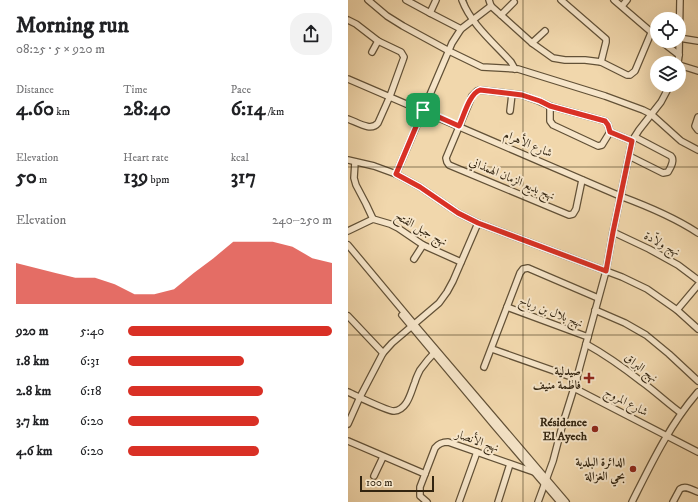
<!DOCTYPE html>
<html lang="en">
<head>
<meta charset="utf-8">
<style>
	body { margin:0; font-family:"IM FELL DW Pica",Amiri,serif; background:#f2f2f2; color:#202124; height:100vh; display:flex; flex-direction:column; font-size:15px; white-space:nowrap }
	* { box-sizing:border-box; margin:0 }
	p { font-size:13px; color:#757577 }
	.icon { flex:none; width:22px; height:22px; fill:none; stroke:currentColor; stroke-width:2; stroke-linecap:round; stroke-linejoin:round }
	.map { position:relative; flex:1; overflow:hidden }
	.panel { display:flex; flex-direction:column; background:#fff; width:348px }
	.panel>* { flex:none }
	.tools { position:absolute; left:302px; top:12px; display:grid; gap:8px }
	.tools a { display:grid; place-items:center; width:36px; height:36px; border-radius:50%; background:#fff; box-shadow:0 4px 16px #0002; font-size:20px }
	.scale { position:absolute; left:12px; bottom:10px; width:74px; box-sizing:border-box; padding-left:4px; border:2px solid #322410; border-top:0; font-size:11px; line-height:14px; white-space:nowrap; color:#322410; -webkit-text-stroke:3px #f6e5c9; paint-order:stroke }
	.pin { position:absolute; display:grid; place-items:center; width:34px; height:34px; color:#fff; margin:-17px; border-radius:8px; box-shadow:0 2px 6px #0006 }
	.round { display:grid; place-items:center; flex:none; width:42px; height:42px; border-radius:16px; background:#f2f2f2 }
	.summary { display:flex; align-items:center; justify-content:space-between; height:68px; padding:0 16px }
	h1 { font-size:22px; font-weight:700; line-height:30px }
	.stats { display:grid; grid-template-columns:repeat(3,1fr); gap:6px; height:68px; padding:4px 16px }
	.stats div { display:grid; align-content:center }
	.stats b { font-size:20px; font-weight:700 }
	.stats small { font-size:11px; font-weight:400 }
	.stats p { font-size:11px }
	.chart { height:112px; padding:8px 16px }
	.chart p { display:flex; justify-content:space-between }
	.chart svg { width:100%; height:72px; margin-top:4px; fill:#d93025; opacity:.7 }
	ul { padding:0 16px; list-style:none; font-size:13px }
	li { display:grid; grid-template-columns:64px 48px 1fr; align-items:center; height:30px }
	li i { height:10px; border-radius:5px; background:#d93025 }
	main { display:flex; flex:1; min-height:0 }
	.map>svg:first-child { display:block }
</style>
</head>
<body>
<main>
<section class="panel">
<div class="summary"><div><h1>Morning run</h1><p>08:25 · 5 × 920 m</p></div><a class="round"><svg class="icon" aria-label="share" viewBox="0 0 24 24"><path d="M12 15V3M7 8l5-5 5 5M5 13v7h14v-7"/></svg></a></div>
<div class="stats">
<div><p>Distance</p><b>4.60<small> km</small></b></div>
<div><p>Time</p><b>28:40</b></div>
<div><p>Pace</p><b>6:14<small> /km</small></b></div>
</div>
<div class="stats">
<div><p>Elevation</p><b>50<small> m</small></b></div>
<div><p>Heart rate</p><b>139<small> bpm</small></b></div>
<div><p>kcal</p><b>317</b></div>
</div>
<div class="chart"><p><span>Elevation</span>240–250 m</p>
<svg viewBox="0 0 160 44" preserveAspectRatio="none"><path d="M0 44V19L10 22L20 25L30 28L40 28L50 32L60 38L70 38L80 35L90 25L100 16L110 6L120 6L130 6L140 9L150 16L160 19V44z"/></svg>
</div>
<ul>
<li><b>920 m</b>5:40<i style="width:100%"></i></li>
<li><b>1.8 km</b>6:31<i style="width:57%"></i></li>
<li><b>2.8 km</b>6:18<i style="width:66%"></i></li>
<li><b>3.7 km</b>6:20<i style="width:64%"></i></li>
<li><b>4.6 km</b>6:20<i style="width:64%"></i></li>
</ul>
</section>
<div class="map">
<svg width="350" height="502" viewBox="0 0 350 502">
	<rect width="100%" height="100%" fill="#f1d7ac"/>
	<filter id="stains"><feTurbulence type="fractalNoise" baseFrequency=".005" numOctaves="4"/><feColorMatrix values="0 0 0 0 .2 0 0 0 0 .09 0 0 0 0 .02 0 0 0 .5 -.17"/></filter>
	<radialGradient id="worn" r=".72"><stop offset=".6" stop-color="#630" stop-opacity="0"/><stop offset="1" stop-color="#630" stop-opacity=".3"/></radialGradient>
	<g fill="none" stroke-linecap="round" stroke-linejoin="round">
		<polyline stroke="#727d71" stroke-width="1.5" points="118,0 120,8"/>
		<g stroke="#625137" stroke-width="8">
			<g id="minor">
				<polyline points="20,0 39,16 55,26 101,51 134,67 170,69 257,96 295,110 303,114 333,141 350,150"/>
				<polyline points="58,0 82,13 113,29"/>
				<path d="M114,0C123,24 146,43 163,62L167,69"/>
				<polyline points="141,0 143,6 184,43 205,58 217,60 237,60 253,62 279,75 282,75 287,71 303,33"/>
				<polyline points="213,0 258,39 258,42 253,62"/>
				<polyline points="266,0 309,37"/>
				<polyline points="274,6 279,0"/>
				<polyline points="82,13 88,0"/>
				<polyline points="153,15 166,2"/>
				<path d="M0,20L8,24L30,41L53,52L56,57L55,60L42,96L30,123C23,132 9,122 0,119"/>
				<polyline points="331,38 350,41"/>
				<polyline points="313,41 331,55"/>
				<polyline points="184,43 197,31"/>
				<polyline points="24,52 30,41"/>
				<polyline points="330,63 331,55 332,0"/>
				<polyline points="331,65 350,71"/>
				<path d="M0,79L272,196C299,206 326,217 350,233"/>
				<polyline points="202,106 202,121 205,125 250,146 254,145 262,132"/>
				<polyline points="162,111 164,94"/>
				<polyline points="350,117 347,126 350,130"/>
				<path d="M281,156L315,173L320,172C323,167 327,160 323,156L287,137"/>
				<polyline points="0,160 26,166 48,174 72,187 110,213 130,223 274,277 299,289 329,310 350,329"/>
				<polyline points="7,162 6,178 8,185 18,204 25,219"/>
				<polyline points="48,174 104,43 113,29 143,6"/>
				<polyline points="234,180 228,209 225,214 221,215 101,165 99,162 98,158 124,96 129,91 132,90 174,95 191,101 202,106 257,121 260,125 262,132 284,141"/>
				<polyline points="0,231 25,219 42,224 50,228 75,245 113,262"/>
				<polyline points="265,232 301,249 330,265 350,280"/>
				<polyline points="0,245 66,324 218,502"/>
				<polyline points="66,259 75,245"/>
				<polyline points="159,307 240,337"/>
				<polyline points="247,310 277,323 298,335 321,354 350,381"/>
				<polyline points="329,310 350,285"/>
				<polyline points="54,315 146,425 212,502"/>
				<polyline points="0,316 35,353"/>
				<path d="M238,344C258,355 276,368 294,382C308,392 319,403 333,413"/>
				<polyline points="144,349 229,379"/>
				<polyline points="136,367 172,273 175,269 180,268 250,298"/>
				<polyline points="226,388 350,452"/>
				<path d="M0,392C9,396 39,411 46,411C60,410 63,391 67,382C68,378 70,374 72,370C77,363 82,357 88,351"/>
				<polyline points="0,424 12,397 35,353 44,343 91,303 99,292 105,281 130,223"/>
				<polyline points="0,441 77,474"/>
				<polyline points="26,476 35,457"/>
				<path d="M79,502L72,496V487L87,448C90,444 94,442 100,442L186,472"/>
				<polyline points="111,502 129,452"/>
				<polyline points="150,502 162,464"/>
				<polyline points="190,502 205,461 215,423 226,388 258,271 265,232 284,141 291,130 313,102 322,85"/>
				<path d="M284,502C303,464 322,424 350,392"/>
				<path d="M325,502L332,489C338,485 344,490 350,492"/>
			</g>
		</g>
		<use href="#minor" stroke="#f6e5c9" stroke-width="5.5"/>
	</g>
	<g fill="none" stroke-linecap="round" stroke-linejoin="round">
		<g stroke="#fff" stroke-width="8">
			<path id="route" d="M132,90L174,95L192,101L202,106L257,121L260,125L262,132L284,141L265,232L258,271L130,223L110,213L72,187L48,174L75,110L111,126C116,116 121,94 132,90Z"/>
		</g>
		<use href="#route" stroke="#d93025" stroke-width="5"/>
	</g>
	<path fill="none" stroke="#322410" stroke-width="1" stroke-opacity="0.55" d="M175,0V502M0,167H350M0,335H350"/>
	<g fill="#8f2418" stroke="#f6e5c9" stroke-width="1.5">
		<path d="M239 372h4v4h4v4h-4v4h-4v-4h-4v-4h4z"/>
		<circle cx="247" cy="429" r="4"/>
		<circle cx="285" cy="469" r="4"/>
	</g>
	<g text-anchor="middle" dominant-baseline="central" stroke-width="4" stroke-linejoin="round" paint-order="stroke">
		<g font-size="12" fill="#322410" stroke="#f6e5c9">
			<text transform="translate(180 144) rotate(23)">شارع الأهرام</text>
			<text transform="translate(164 179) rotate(23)">نهج بديع الزمان الهمذاني</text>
			<text transform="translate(73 229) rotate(29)">نهج جبل الفتح</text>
			<text transform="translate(314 244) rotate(28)">نهج ولاّدة</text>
			<text transform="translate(203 312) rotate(21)">نهج بلال بن رباح</text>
			<text transform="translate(293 368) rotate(38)">نهج البراق</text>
			<text transform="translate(278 402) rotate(28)">شارع المروج</text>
			<text transform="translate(129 441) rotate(19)">نهج الأنصار</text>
		</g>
		<g font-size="12" font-weight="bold" fill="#322410" stroke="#f6e5c9" text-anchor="end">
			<text x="233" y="371">صيدلية<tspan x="233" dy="14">فاطمة منيف</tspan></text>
			<text x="239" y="422">Résidence<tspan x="239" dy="14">El Ayech</tspan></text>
			<text x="277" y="462">الدائرة البلدية<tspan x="277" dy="14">بحي الغزالة</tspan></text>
		</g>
	</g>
	<rect width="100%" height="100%" filter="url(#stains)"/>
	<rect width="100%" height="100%" fill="url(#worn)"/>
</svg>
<div class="tools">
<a><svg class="icon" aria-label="locate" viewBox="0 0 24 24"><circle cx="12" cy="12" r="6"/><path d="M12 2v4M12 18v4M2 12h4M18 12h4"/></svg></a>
<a><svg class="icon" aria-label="layers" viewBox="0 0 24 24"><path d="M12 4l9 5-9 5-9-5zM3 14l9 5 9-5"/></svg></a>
</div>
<div class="scale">100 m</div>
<div class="pin" style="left:75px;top:110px;background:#1e9e55"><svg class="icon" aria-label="arrive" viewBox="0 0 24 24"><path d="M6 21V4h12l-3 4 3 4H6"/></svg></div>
</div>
</main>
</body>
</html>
